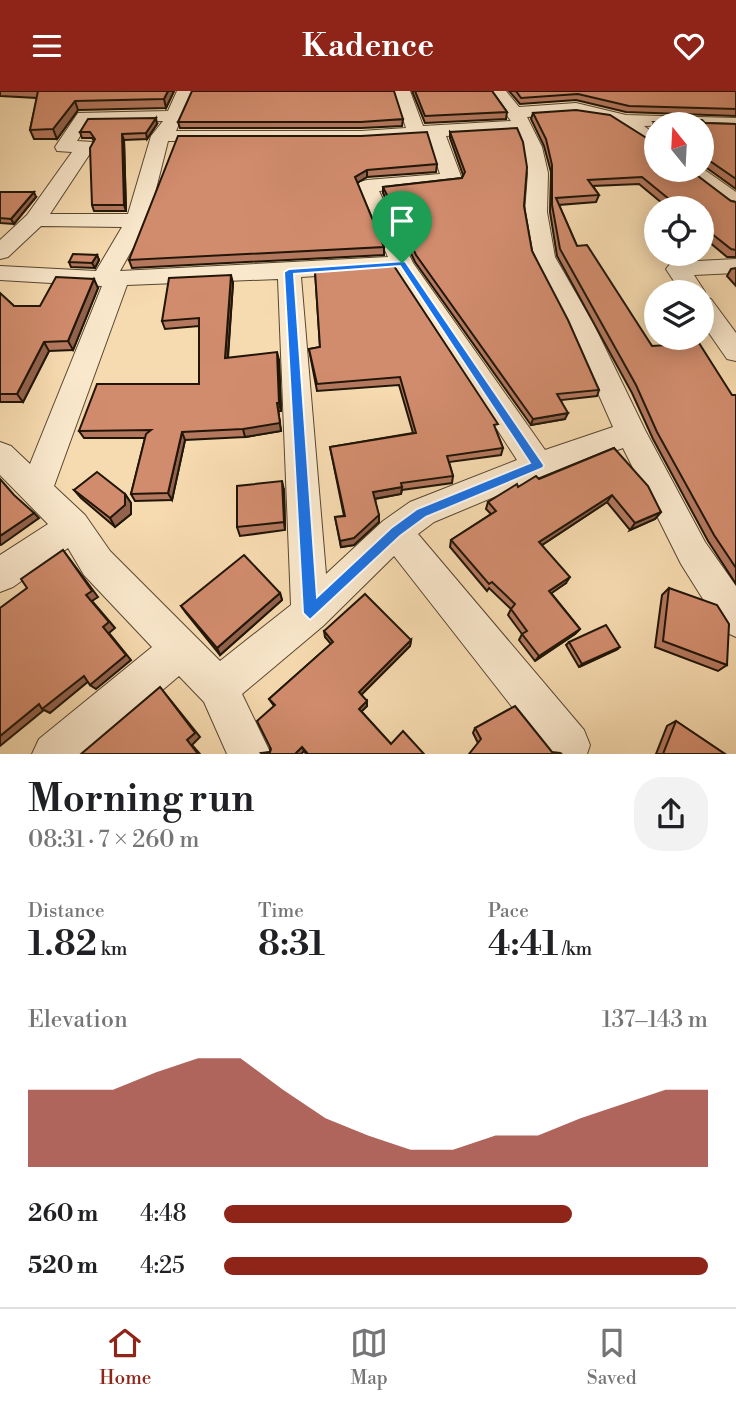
<!DOCTYPE html>
<html lang="en">
<head>
<meta charset="utf-8">
<style>
	body { margin:0; font-family:"Libre Bodoni",serif; background:#f2f2f2; color:#202124; height:100vh; display:flex; flex-direction:column; font-size:26px; white-space:nowrap }
	* { box-sizing:border-box; margin:0 }
	p { font-size:23px; color:#757577 }
	.icon { flex:none; width:38px; height:38px; fill:none; stroke:currentColor; stroke-width:2; stroke-linecap:round; stroke-linejoin:round }
	.map { position:relative; height:663px; overflow:hidden }
	.drawer { display:flex; flex-direction:column; background:#fff; flex:1 }
	.drawer>* { flex:none }
	.needle { width:46px; rotate:342deg }
	.buttons { position:absolute; left:644px; top:21px; display:grid; gap:14px }
	.buttons a { display:grid; place-items:center; width:70px; height:70px; border-radius:50%; background:#fff; box-shadow:0 4px 18px #0003; font-size:35px }
	.pin { position:absolute; display:grid; place-items:center; width:60px; height:60px; color:#fff; margin:-72px -30px; border-radius:50% 50% 50% 0; rotate:-45deg; box-shadow:0 0 7px #0007 }
	.pin .icon { rotate:45deg }
	.round { display:grid; place-items:center; flex:none; width:74px; height:74px; border-radius:28px; background:#f2f2f2 }
	.head { display:flex; align-items:center; justify-content:space-between; height:119px; padding:0 28px }
	h1 { font-size:38px; font-weight:600; line-height:52px }
	.figures { display:grid; grid-template-columns:repeat(3,1fr); gap:10px; height:119px; padding:7px 28px }
	.figures div { display:grid; align-content:center }
	.figures b { font-size:35px; font-weight:600 }
	.figures small { font-size:19px; font-weight:400 }
	.figures p { font-size:19px }
	.chart { height:196px; padding:14px 28px }
	.chart p { display:flex; justify-content:space-between }
	.chart svg { width:100%; height:126px; margin-top:7px; fill:#8f2418; opacity:.7 }
	ul { padding:0 28px; list-style:none; font-size:23px }
	li { display:grid; grid-template-columns:112px 84px 1fr; align-items:center; height:52px }
	li i { height:18px; border-radius:9px; background:#8f2418 }
	header { display:flex; justify-content:space-between; align-items:center; height:91px; padding:0 28px; background:#8f2418; color:#fff; font-size:32px; font-weight:600 }
	.menu { display:flex; justify-content:space-around; align-items:center; height:98px; border-top:2px solid #e0e0e0; background:#fff; font-size:19px; color:#757577 }
	.menu a { display:grid; justify-items:center; gap:4px }
	.menu .selected { color:#8f2418 }
	.map>svg:first-child { display:block }
</style>
</head>
<body>
<header><svg class="icon" aria-label="menu" viewBox="0 0 24 24"><path d="M4 6h16M4 12h16M4 18h16"/></svg>Kadence<svg class="icon" aria-label="heart" viewBox="0 0 24 24"><path d="M12 20l-8-8c-3-5 5-10 8-4 3-6 11-1 8 4z"/></svg></header>
<div class="map">
<svg width="736" height="663" viewBox="0 0 736 663">
	<rect width="100%" height="100%" fill="#f7dbb0"/>
	<filter id="stains"><feTurbulence type="fractalNoise" baseFrequency=".00286" numOctaves="4"/><feColorMatrix values="0 0 0 0 .2 0 0 0 0 .09 0 0 0 0 .02 0 0 0 .5 -.17"/></filter>
	<radialGradient id="worn" r=".72"><stop offset=".6" stop-color="#630" stop-opacity="0"/><stop offset="1" stop-color="#630" stop-opacity=".3"/></radialGradient>
	<g fill="none" stroke-linecap="round" stroke-linejoin="round">
		<g stroke="#564631" stroke-width="2">
			<g id="street">
				<path d="M177,0H193L176,40H361L406,37L394,0H410L423,35L511,30L489,0H506L519,16L576,12L626,24L736,27V37L702,36V33L644,35L656,44V59C641,55 633,40 620,33C592,18 557,24 527,26L542,56L548,82L547,121L555,166L594,234L645,339L705,451L736,495V546L723,540L681,473L623,357L549,383L434,431L418,443L584,639L590,654L587,663H549L394,465L323,535L242,603L271,663H227L204,611L179,585L87,663H32L39,648L152,556L84,484L68,457L13,496L0,501V464L48,433L0,384V351L11,355L30,373L102,195L0,189V175L96,180L122,136L41,135L8,166L0,168V149L27,124L72,61L57,60L55,56L78,22L168,20ZM163,30L151,45L128,123H50L95,55L93,51L77,50L89,31ZM517,40L524,56L528,82L525,121L533,166L568,234L613,336L545,359L413,172L379,100L459,92L462,88L446,45ZM428,46L440,83L367,89L360,91L357,95L388,166L120,180L148,130L168,50H361ZM395,180L517,369L410,411L383,430L326,483L301,186ZM278,188L291,514L220,570L110,460L85,424L54,395L127,194Z"/>
				<polygon points="702,77 736,101 736,117 729,115 682,79"/>
				<polygon points="736,168 736,182 694,184 705,201 702,206 711,208 736,242 736,270 727,268 702,232 702,201 681,201 666,178 670,173 678,171"/>
			</g>
		</g>
		<use href="#street" fill="#fae8cc" fill-rule="evenodd"/>
	</g>
	<g fill="#b4785e" stroke="#201507" stroke-width="2">
		<polygon points="0,0 174,0 166,17 78,19 57,48 34,48 30,39 37,7 0,5"/>
		<polygon points="412,0 492,0 507,21 506,28 425,32"/>
		<polygon points="509,0 736,0 736,25 626,21 576,9 520,13"/>
		<polygon points="533,22 731,110 736,111 736,166 727,166 702,145 702,117 668,117 639,93 593,95 599,104 596,111 559,114 577,155 652,255 732,304 736,304 736,493 708,450 653,348 632,302 557,165 550,121 551,81 544,55 531,28"/>
		<polygon points="403,28 402,35 361,37 180,37 178,31"/>
		<polygon points="654,31 736,33 736,98 704,75 702,75 702,33 656,33 656,42 652,37"/>
		<polygon points="157,33 147,48 124,49 126,120 94,120 92,114 94,50 92,47 82,47 80,41"/>
		<polygon points="450,41 524,115 532,160 599,299 597,305 561,309 565,328 531,334 415,171 383,102 383,96 462,87 463,84 450,47"/>
		<polygon points="361,45 437,73 436,81 367,86 357,92 384,156 384,164 132,177 129,169"/>
		<polygon points="0,101 36,106 14,133 0,132"/>
		<polygon points="97,164 99,169 95,177 71,176 69,171"/>
		<polygon points="736,177 736,195 727,185 731,178"/>
		<polygon points="315,180 496,339 503,357 501,364 449,371 453,385 452,392 402,399 401,403 375,408 379,431 354,454 341,456 335,426 344,425 330,356 413,342 399,294 317,300 309,258 320,256"/>
		<polygon points="233,192 228,267 279,269 281,320 278,320 281,340 245,346 185,349 172,409 135,410 131,403 145,347 84,347 79,340 199,293 199,235 165,238 162,230"/>
		<polygon points="98,197 73,259 49,260 23,311 0,311 0,202 14,215 40,215"/>
		<polygon points="614,357 661,421 655,428 630,439 607,411 542,454 566,492 551,502 580,538 575,543 535,570 519,549 522,543 508,524 511,518 489,497 487,500 450,456 451,449 491,423 486,418 488,411 518,396"/>
		<polygon points="74,399 125,403 131,412 131,423 115,436 81,407"/>
		<polygon points="284,399 285,439 240,445 237,436"/>
		<polygon points="669,497 727,574 718,580 655,556 662,504"/>
		<polygon points="280,502 282,509 220,564 186,522 181,515"/>
		<polygon points="324,540 411,549 410,555 361,604 367,610 367,615 361,620 391,653 424,663 306,663 304,660 301,663 262,663 270,661 274,615 269,608 331,553 325,546"/>
		<polygon points="569,551 616,559 579,576 566,554"/>
		<polygon points="676,630 725,663 656,663 667,635"/>
		<polygon points="475,637 552,661 478,652 473,642"/>
	</g>
	<g fill="#92624c" stroke="#201507" stroke-width="2">
		<polygon points="168,0 174,0 166,17 164,8"/>
		<polygon points="75,10 78,19 57,48 53,38"/>
		<polygon points="156,27 157,33 147,48 146,42"/>
		<polygon points="122,43 124,49 126,120 124,114"/>
		<polygon points="367,79 367,86 355,93 355,86"/>
		<polygon points="34,101 36,106 14,133 11,128"/>
		<polygon points="97,164 99,169 95,177 92,172"/>
		<polygon points="231,184 233,192 227,275 225,267"/>
		<polygon points="94,188 98,197 73,259 68,250"/>
		<polygon points="44,251 49,260 23,311 17,303"/>
		<polygon points="277,261 279,269 281,320 279,312"/>
		<polygon points="277,312 281,340 245,346 243,338"/>
		<polygon points="568,322 565,328 531,334 533,328"/>
		<polygon points="182,341 185,349 172,409 168,402"/>
		<polygon points="282,390 284,399 285,439 284,431"/>
		<polygon points="402,396 401,403 373,408 373,401"/>
		<polygon points="125,403 131,412 131,423 115,436 110,427"/>
		<polygon points="612,404 607,411 536,458 539,451"/>
		<polygon points="661,421 655,428 630,439 635,432"/>
		<polygon points="34,422 39,427 1,454 0,453 0,445"/>
		<polygon points="379,424 379,431 354,454 341,456 340,450"/>
		<polygon points="63,459 98,506 92,510 115,537 109,542 131,569 96,598 90,594 103,536"/>
		<polygon points="570,486 566,492 546,506 549,500"/>
		<polygon points="280,502 282,509 220,564 217,557"/>
		<polygon points="580,538 575,543 535,570 539,565"/>
		<polygon points="411,549 410,555 359,606 359,601"/>
		<polygon points="620,556 616,559 579,576 582,573"/>
		<polygon points="84,585 90,589 50,622 44,619 0,655 0,645 39,613"/>
		<polygon points="160,596 200,646 192,654 200,663 198,663 187,649"/>
		<polygon points="367,610 367,615 359,623 359,618"/>
		<polygon points="302,656 304,660 301,663 295,663"/>
	</g>
	<g fill="#d18c6d" stroke="#201507" stroke-width="2">
		<polygon points="38,0 168,0 164,8 75,10 53,38 30,39"/>
		<polygon points="192,0 394,0 403,28 361,31 178,31"/>
		<polygon points="415,0 492,0 507,21 425,25"/>
		<polygon points="516,0 736,0 736,18 629,15 578,3 521,7"/>
		<polygon points="576,19 610,24 656,53 656,79 690,79 731,110 736,111 736,159 731,158 702,135 702,117 680,117 642,86 588,89 599,104 556,107 577,155 587,154 652,255 699,252 732,304 736,304 736,477 714,444 657,341 636,294 560,158 552,114 552,74 546,48 533,22"/>
		<polygon points="156,27 146,42 122,43 124,114 92,114 90,57 95,48 90,41 80,41 88,28"/>
		<polygon points="702,29 705,32 736,33 736,88 707,68 702,68 702,33 657,33 654,31"/>
		<polygon points="517,37 523,51 527,76 524,115 532,160 568,229 599,299 557,303 568,322 533,328 416,164 383,96 462,87 465,81 450,41"/>
		<polygon points="427,41 437,73 367,79 355,86 384,156 129,169 178,45 361,45"/>
		<polygon points="0,101 34,101 11,128 0,127"/>
		<polygon points="73,163 97,164 92,172 69,171"/>
		<polygon points="394,175 498,333 494,334 503,357 447,365 453,385 401,392 402,396 373,401 379,424 354,447 340,450 335,426 345,425 330,356 416,342 400,286 317,293 309,258 320,256 315,180"/>
		<polygon points="231,184 225,267 277,261 279,312 277,312 280,332 243,338 182,341 168,402 131,403 146,343 151,339 79,340 97,293 199,293 199,227 162,230 169,187"/>
		<polygon points="56,186 94,188 68,250 44,251 17,303 0,303 0,202 14,215 40,215"/>
		<polygon points="614,357 648,395 661,421 635,432 612,404 539,451 570,486 549,500 580,538 539,565 522,543 527,540 511,518 515,513 492,491 489,493 451,449 496,420 488,411 517,393 518,396 536,385 539,388"/>
		<polygon points="97,381 125,403 125,414 110,427 74,399"/>
		<polygon points="0,388 14,404 34,422 0,445"/>
		<polygon points="282,390 284,431 237,436 237,395"/>
		<polygon points="63,459 92,500 86,504 109,531 103,536 126,564 90,594 84,585 42,618 39,613 0,645 0,517 27,497 21,488"/>
		<polygon points="244,464 280,502 217,557 181,515"/>
		<polygon points="669,497 717,514 729,533 727,574 663,550"/>
		<polygon points="365,503 411,549 359,601 367,610 359,618 391,653 403,640 424,663 308,663 302,656 295,663 262,663 261,662 270,661 271,658 257,630 275,614 269,608 333,551 324,540"/>
		<polygon points="606,534 620,556 582,573 569,551"/>
		<polygon points="160,596 195,642 187,649 198,663 81,663"/>
		<polygon points="515,615 552,661 560,662 562,663 469,663 481,648 475,637"/>
		<polygon points="676,630 725,663 663,663"/>
	</g>
	<path fill="#1a73e8" stroke="#fff" stroke-width="2" fill-rule="evenodd" d="M405,170L544,374L543,377L426,426L400,445L310,529L303,522L284,181L289,178ZM400,175L530,372L417,418L391,437L317,506L294,183Z"/>
	<rect width="100%" height="100%" filter="url(#stains)"/>
	<rect width="100%" height="100%" fill="url(#worn)"/>
</svg>
<div class="buttons">
<a><svg class="needle" viewBox="-14 -14 28 28"><path d="M0-13l5 13h-10z" fill="#e53935"/><path d="M0 13l5-13h-10z" fill="#757577"/></svg></a>
<a><svg class="icon" aria-label="locate" viewBox="0 0 24 24"><circle cx="12" cy="12" r="6"/><path d="M12 2v4M12 18v4M2 12h4M18 12h4"/></svg></a>
<a><svg class="icon" aria-label="layers" viewBox="0 0 24 24"><path d="M12 4l9 5-9 5-9-5zM3 14l9 5 9-5"/></svg></a>
</div>
<div class="pin" style="left:402px;top:172px;background:#1e9e55"><svg class="icon" aria-label="arrive" viewBox="0 0 24 24"><path d="M6 21V4h12l-3 4 3 4H6"/></svg></div>
</div>
<section class="drawer">
<div class="head"><div><h1>Morning run</h1><p>08:31 · 7 × 260 m</p></div><a class="round"><svg class="icon" aria-label="share" viewBox="0 0 24 24"><path d="M12 15V3M7 8l5-5 5 5M5 13v7h14v-7"/></svg></a></div>
<div class="figures">
<div><p>Distance</p><b>1.82<small> km</small></b></div>
<div><p>Time</p><b>8:31</b></div>
<div><p>Pace</p><b>4:41<small> /km</small></b></div>
</div>
<div class="chart"><p><span>Elevation</span>137–143 m</p>
<svg viewBox="0 0 160 44" preserveAspectRatio="none"><path d="M0 44V17L10 17L20 17L30 11L40 6L50 6L60 17L70 27L80 33L90 38L100 38L110 33L120 33L130 27L140 22L150 17L160 17V44z"/></svg>
</div>
<ul>
<li><b>260 m</b>4:48<i style="width:72%"></i></li>
<li><b>520 m</b>4:25<i style="width:100%"></i></li>
</ul>
</section>
<nav class="menu">
<a class="selected"><svg class="icon" aria-label="home" viewBox="0 0 24 24"><path d="M3 11l9-7 9 7M6 9v11h12V9"/></svg>Home</a>
<a><svg class="icon" aria-label="map" viewBox="0 0 24 24"><path d="M3 6l6-2 6 2 6-2v14l-6 2-6-2-6 2zM9 4v14M15 6v14"/></svg>Map</a>
<a><svg class="icon" aria-label="saved" viewBox="0 0 24 24"><path d="M7 4h10v16l-5-4-5 4z"/></svg>Saved</a>
</nav>
</body>
</html>
